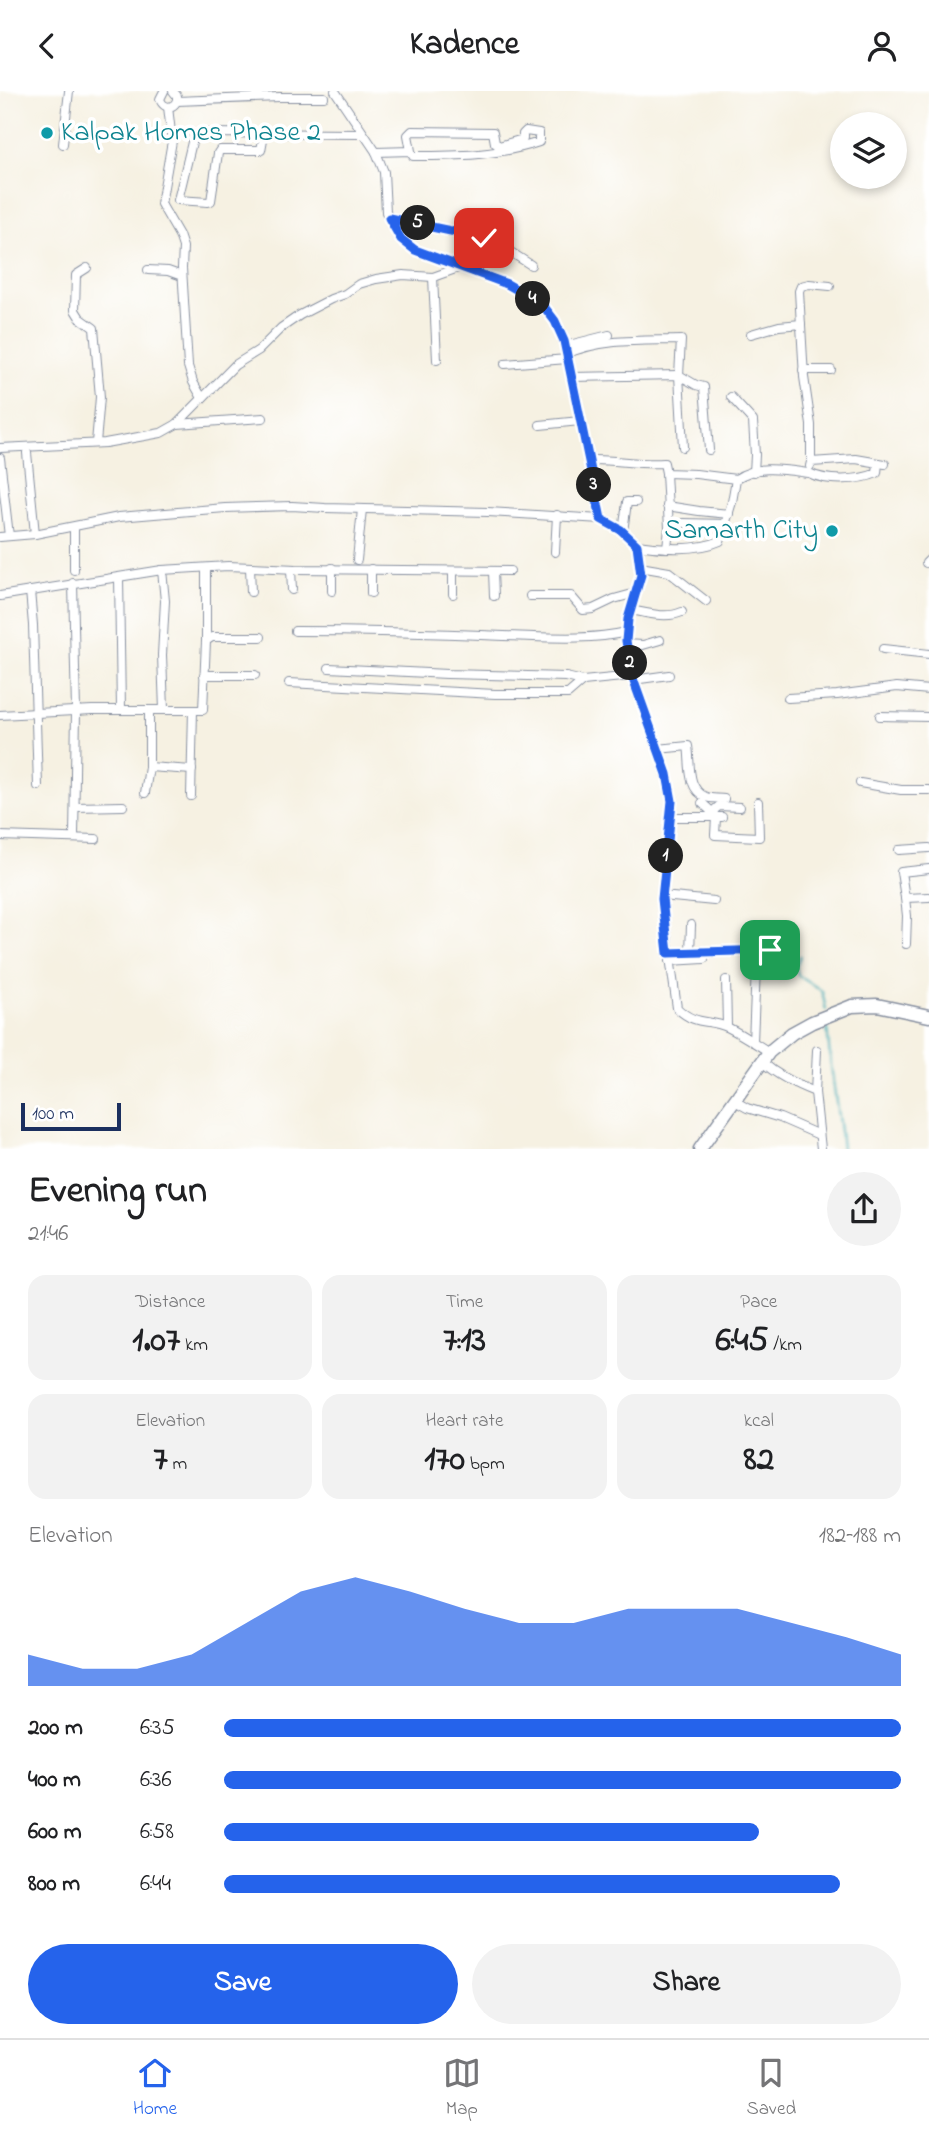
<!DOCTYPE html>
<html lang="en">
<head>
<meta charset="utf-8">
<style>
	body { margin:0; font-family:"Indie Flower",sans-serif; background:#f2f2f2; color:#202124; height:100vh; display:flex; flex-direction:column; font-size:26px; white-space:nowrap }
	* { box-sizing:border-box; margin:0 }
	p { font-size:23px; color:#757577 }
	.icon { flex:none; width:38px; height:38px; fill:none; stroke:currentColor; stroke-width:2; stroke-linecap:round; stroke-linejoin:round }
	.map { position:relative; height:1058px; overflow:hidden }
	.side { display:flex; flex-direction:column; background:#fff; flex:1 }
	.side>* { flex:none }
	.fabs { position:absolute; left:830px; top:21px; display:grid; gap:14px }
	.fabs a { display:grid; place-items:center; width:77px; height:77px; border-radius:50%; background:#fff; box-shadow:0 4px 10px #0003; font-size:35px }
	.scale { position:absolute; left:21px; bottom:18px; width:100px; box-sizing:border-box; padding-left:7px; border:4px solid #1b2f5e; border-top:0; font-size:19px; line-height:24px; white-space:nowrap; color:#1b2f5e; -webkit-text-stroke:5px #fff; paint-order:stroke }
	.pin { position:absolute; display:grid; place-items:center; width:60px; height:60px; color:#fff; margin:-30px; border-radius:14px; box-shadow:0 4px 10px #0006 }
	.km { position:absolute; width:35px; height:35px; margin:-18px; border-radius:50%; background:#222; color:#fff; font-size:19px; line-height:35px; text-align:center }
	.round { display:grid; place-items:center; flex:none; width:74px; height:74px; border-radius:37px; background:#f2f2f2 }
	.overview { display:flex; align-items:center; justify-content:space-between; height:119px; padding:0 28px }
	h1 { font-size:38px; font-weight:700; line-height:52px }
	.metrics { display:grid; grid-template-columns:repeat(3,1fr); gap:10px; height:119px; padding:7px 28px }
	.metrics div { display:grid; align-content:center; border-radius:18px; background:#f2f2f2; text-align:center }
	.metrics b { font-size:35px; font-weight:700 }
	.metrics small { font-size:19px; font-weight:400 }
	.metrics p { font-size:19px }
	.chart { height:196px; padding:14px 28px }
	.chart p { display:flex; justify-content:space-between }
	.chart svg { width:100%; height:126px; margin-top:7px; fill:#2563eb; opacity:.7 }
	.cta { display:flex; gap:14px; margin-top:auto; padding:14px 28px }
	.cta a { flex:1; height:80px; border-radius:42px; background:#2563eb; color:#fff; font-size:28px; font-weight:700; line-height:80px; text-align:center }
	.cta a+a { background:#f2f2f2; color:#202124 }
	ul { padding:0 28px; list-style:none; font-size:23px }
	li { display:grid; grid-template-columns:112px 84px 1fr; align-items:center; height:52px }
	li i { height:18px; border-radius:9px; background:#2563eb }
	header { display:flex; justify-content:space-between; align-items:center; height:91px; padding:0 28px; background:#fff; font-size:32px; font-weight:700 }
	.tabs { display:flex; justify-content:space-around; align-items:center; height:98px; border-top:2px solid #e0e0e0; background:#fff; font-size:19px; color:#757577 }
	.tabs a { display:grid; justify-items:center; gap:4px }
	.tabs .selected { color:#2563eb }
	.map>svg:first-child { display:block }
</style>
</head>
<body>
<header><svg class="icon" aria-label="back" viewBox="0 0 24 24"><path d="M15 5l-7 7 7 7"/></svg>Kadence<svg class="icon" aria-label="person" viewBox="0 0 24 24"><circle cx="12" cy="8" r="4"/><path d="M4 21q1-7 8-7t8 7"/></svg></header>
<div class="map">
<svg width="929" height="1058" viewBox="0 0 929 1058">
	<rect width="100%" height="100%" fill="#fff"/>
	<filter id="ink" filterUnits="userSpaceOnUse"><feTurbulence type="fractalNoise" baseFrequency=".0143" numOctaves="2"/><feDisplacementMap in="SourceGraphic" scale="14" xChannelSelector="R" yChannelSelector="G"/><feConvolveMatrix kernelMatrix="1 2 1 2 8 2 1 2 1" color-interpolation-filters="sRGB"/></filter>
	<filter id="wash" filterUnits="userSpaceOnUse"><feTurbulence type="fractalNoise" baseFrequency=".00686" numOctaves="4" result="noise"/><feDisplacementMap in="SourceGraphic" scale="28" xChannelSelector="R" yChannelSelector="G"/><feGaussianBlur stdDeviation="1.57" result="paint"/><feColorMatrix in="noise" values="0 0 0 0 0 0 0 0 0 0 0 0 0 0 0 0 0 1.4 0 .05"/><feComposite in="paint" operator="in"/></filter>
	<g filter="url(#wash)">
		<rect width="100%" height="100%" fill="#f6f1e2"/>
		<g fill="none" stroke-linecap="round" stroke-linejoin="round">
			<g stroke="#3eadba" stroke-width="2">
				<polyline points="800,865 796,876 798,884 822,900 826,919"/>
				<path d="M827,932C829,974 838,1016 842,1058"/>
			</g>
		</g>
	</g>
	<g filter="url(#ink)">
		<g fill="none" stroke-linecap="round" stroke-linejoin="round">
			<g stroke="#8890a0" stroke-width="10">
				<g id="street">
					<path d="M164,0L160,8C164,20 178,17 177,5L173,0"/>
					<path d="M335,0L376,61L384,81L386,121L401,148L415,159L507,193L542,213L555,230L564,250L601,428L621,439L637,454L641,484L628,528L626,550L632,585L667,683L672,710L662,808L677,917C697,936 709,927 729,937C743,944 756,953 769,961"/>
					<polyline points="177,10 280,6 324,6"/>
					<polyline points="168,16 172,50 161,113 179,144 183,156 182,177 188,275 193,291 202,307"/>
					<polyline points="264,43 261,59 220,59 218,62 211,110 208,111 178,109 193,47 200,42 362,43"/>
					<polyline points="63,53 69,0"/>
					<path d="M376,61L411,60L413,65C456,65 498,65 539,51V42L526,40L523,43V48L499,55L495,52L493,41L412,40L408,44L411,60"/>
					<polyline points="389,127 483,147 501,155 531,174"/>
					<polyline points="87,177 76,184 75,219 80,227 94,237 100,306 96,352"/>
					<polyline points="148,179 168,180 182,185"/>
					<polyline points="433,186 437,269"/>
					<polyline points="751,243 779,235 801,233"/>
					<polyline points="565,255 609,244"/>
					<path d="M566,263C603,247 642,250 681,249L679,284L683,356"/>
					<polyline points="505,273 567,268"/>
					<polyline points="803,279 831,279"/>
					<polyline points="571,286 679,284 696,294 704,296 709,359"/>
					<polyline points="731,306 753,330 755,364 754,381"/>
					<polyline points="177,333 263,327"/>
					<polyline points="540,334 580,330"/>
					<polyline points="0,357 105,352 161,342 177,333 235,274 259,259 281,237 300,224 331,208 345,203 359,193 376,188 403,184 433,186 461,176"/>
					<polyline points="27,362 35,443"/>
					<polyline points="0,367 9,445"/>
					<path d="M589,369C614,368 639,374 664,372L666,382L696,383L736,388C757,373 785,379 809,382C826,391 859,390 877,382L878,372"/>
					<polyline points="811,371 811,334 804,286 799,200 801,195 809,193 830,195"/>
					<polyline points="810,375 811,371 856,368 885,373"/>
					<polyline points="666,382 669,437 667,457"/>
					<polyline points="667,415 699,420 729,423"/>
					<polyline points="683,432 726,433"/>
					<polyline points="74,436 74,479"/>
					<polyline points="623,441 627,411 636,411"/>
					<polyline points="0,446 35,443 119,426 225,417 292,415 325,417 488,421 601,428"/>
					<path d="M637,454C661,458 698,460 720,450L732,411L736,388"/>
					<polyline points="555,461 557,424"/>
					<polyline points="357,469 362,418"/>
					<polyline points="926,472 929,469"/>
					<polyline points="250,476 251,501"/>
					<polyline points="640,476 669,481 706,510"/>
					<polyline points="291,478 292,499"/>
					<polyline points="371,478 371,502"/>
					<polyline points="162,479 165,510 162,564 164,619"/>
					<polyline points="493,480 494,505"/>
					<polyline points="119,486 121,619"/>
					<polyline points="73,492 76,620 74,746"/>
					<polyline points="30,500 33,534 38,695"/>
					<polyline points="332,500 332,477"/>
					<polyline points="453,503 453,480"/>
					<polyline points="0,505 162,479 228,475 296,478 510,480"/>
					<polyline points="530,505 571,505 583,519 593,518 614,508 636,502"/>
					<path d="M631,519C647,522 666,528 682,521"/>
					<path d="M295,540C365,540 434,542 504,545C546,546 586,550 627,541"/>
					<polyline points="206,550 206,477"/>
					<polyline points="626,553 643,554 660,549"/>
					<polyline points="883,558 929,563"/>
					<polyline points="329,577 447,583 566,586 583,590"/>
					<polyline points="204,584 255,584"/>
					<polyline points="633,589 669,584"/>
					<polyline points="289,592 495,603 568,603 583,590 632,585"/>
					<polyline points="788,607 837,604 897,596 929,599"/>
					<polyline points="0,624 92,619 203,619 206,550 212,546 261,546"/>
					<polyline points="880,625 929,626"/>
					<path d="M658,658L688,655C691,672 686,698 706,706C711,708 719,707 724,708"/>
					<polyline points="149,676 192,679"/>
					<polyline points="860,692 901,699 929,699"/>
					<polyline points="145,702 149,676 149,619"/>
					<polyline points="191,705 193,619"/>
					<polyline points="702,712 712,721 719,715 740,716"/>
					<polyline points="75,716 123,715"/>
					<polyline points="712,721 716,726 715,744 759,746 758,711"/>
					<polyline points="670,726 722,726"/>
					<polyline points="0,745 96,748"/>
					<polyline points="899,759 929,757"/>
					<polyline points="929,778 901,781 905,807 929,806"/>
					<polyline points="662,805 714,810"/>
					<polyline points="905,807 907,825 906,853"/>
					<polyline points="690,861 691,834"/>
					<polyline points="668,862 770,859"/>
					<polyline points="670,870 704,868"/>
					<polyline points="726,889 727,935"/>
					<polyline points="753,951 756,876"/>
					<path d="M762,971C778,985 794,993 815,1001L821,1058"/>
					<polyline points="815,1002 817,959"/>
					<polyline points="733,1009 747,1017 780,1027 819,1044"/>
				</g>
			</g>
			<g stroke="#8890a0" stroke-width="15">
				<polyline id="primary" points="700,1058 769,961 792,942 812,931 852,915 877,914 929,925"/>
			</g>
			<use href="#street" stroke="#fff" stroke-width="8"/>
			<use href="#primary" stroke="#fff" stroke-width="12"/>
		</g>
	</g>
	<g fill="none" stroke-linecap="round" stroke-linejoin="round" filter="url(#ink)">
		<g stroke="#fff" stroke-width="14">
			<polyline id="route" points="484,147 389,127 401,148 415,159 507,193 542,213 555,230 564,250 601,428 621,439 637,454 641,484 628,528 626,550 632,585 667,683 672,710 662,808 668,862 770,859"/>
		</g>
		<use href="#route" stroke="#2563eb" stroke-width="9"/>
	</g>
	<g fill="#0f9aa8" stroke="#fff" stroke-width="2.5">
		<circle cx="47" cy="42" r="7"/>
		<circle cx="832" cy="440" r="7"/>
	</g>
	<g text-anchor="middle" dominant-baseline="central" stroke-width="7" stroke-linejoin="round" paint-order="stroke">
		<g font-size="28" fill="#0d838f" stroke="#fff" text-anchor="start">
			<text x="61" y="42">Kalpak Homes Phase 2</text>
			<text x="818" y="440" text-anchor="end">Samarth City</text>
		</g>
	</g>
</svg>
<div class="fabs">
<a><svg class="icon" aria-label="layers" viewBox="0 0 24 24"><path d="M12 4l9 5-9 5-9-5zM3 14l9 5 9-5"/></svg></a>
</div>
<div class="scale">100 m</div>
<div class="pin" style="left:770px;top:859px;background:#1e9e55"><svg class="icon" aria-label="arrive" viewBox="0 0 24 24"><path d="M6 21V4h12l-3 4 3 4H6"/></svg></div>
<div class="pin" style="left:484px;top:147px;background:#d93025"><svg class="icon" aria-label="check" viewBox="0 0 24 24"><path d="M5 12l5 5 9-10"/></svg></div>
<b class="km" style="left:666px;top:765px">1</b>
<b class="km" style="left:630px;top:572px">2</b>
<b class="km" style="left:594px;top:394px">3</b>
<b class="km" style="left:533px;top:208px">4</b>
<b class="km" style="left:418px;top:132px">5</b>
</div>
<section class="side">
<div class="overview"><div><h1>Evening run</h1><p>21:46</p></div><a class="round"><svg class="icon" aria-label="share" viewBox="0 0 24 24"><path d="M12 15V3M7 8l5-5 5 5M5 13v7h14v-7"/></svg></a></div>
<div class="metrics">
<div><p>Distance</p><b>1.07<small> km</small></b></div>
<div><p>Time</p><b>7:13</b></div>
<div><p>Pace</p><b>6:45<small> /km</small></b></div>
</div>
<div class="metrics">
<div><p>Elevation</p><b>7<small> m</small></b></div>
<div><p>Heart rate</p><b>170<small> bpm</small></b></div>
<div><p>kcal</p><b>82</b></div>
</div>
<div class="chart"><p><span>Elevation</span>182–188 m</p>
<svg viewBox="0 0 160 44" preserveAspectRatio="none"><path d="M0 44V33L10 38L20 38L30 33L40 22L50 11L60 6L70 11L80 17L90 22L100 22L110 17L120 17L130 17L140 22L150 27L160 33V44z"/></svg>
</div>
<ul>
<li><b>200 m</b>6:35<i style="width:100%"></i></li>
<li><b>400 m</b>6:36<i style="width:100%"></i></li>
<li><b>600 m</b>6:58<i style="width:79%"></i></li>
<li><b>800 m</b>6:44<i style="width:91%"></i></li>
</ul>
<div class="cta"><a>Save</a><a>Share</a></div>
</section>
<nav class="tabs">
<a class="selected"><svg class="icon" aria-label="home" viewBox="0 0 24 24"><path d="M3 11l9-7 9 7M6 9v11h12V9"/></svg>Home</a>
<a><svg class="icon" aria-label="map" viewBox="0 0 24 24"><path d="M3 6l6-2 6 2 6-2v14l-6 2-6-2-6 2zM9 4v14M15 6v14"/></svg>Map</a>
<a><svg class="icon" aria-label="saved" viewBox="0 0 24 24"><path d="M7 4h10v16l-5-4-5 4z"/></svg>Saved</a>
</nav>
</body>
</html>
